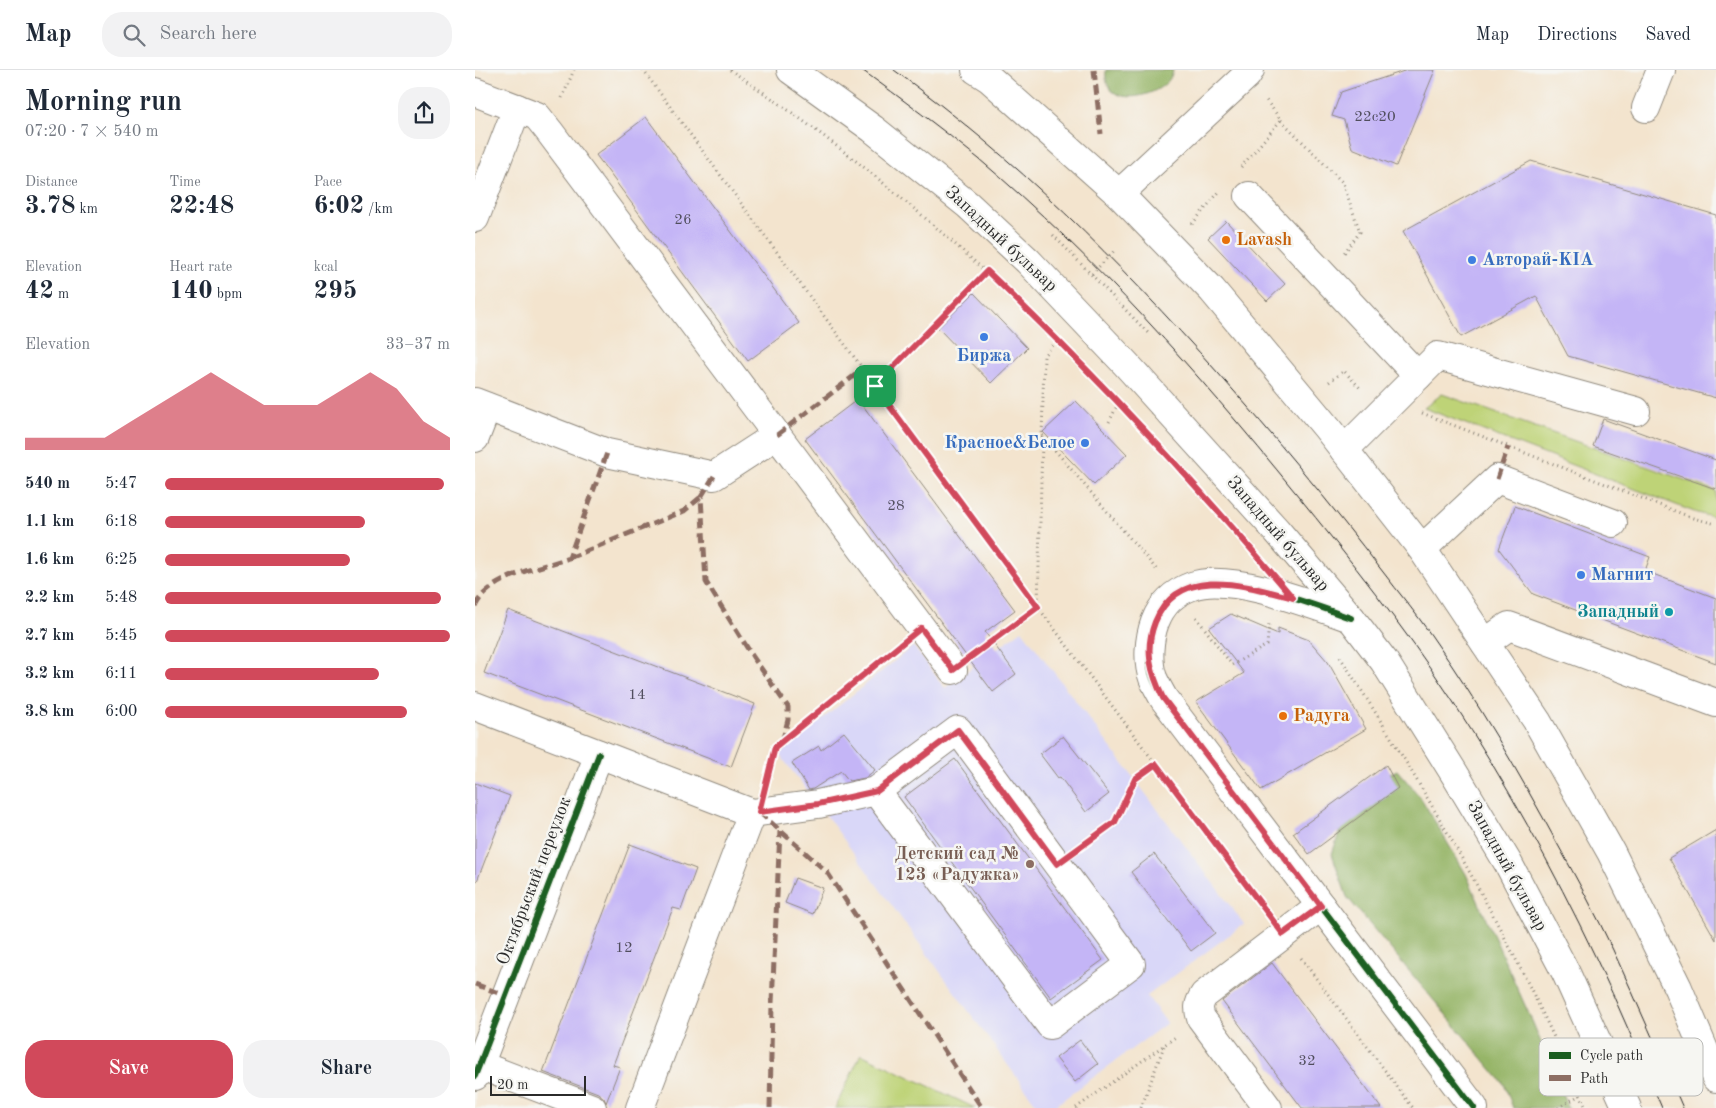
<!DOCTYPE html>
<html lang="en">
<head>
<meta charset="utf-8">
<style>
	body { margin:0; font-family:"Old Standard TT",serif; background:#f2f2f3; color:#1f2937; height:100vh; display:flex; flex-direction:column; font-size:19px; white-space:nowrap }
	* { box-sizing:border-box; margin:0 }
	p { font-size:16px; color:#747a83 }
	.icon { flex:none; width:28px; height:28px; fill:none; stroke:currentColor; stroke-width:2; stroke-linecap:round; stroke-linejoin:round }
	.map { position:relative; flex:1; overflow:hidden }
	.sheet { display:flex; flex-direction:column; background:#fff; width:475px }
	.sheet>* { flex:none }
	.scale { position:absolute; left:15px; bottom:12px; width:96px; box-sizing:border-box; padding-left:5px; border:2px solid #2b2b2b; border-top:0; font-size:14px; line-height:18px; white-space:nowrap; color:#2b2b2b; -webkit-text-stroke:4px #f6f6f2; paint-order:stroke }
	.pin { position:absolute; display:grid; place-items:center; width:42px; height:42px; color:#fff; margin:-21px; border-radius:10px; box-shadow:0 2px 8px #0006 }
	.round { display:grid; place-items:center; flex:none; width:52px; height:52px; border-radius:20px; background:#f2f2f3 }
	.overview { display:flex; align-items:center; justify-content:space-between; height:85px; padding:0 25px }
	h1 { font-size:28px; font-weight:600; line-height:38px }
	.stats { display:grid; grid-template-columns:repeat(3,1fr); gap:8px; height:85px; padding:5px 25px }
	.stats div { display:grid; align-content:center }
	.stats b { font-size:25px; font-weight:600 }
	.stats small { font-size:14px; font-weight:400 }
	.stats p { font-size:14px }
	.chart { height:140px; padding:10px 25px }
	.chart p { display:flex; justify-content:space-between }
	.chart svg { width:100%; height:90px; margin-top:5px; fill:#d1495b; opacity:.7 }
	.primary-button { display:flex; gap:10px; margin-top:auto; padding:10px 25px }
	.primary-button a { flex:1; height:58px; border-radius:20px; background:#d1495b; color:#fff; font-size:20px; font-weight:600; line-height:58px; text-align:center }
	.primary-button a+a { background:#f2f2f3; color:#1f2937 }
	ul { padding:0 25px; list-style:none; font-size:16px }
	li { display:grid; grid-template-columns:80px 60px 1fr; align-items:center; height:38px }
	li i { height:12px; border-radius:6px; background:#d1495b }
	header { display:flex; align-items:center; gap:30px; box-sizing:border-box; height:70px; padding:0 25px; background:#fff; border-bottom:1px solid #e0e1e3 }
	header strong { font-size:24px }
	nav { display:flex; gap:28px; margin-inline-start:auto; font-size:18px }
	.search { width:350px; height:45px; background:#f2f2f3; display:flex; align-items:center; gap:12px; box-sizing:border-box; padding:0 18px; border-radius:20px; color:#747a83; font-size:19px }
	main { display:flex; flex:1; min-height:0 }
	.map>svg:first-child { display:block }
</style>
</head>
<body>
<header>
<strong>Map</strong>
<div class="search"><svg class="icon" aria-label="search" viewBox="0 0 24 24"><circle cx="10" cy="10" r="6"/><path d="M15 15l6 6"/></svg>Search here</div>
<nav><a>Map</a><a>Directions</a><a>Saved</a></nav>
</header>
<main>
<section class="sheet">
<div class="overview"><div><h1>Morning run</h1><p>07:20 · 7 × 540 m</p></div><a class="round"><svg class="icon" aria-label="share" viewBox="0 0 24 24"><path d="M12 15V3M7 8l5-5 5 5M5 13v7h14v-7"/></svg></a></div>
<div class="stats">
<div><p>Distance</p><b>3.78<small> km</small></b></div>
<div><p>Time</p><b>22:48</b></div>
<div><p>Pace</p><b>6:02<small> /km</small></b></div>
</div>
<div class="stats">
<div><p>Elevation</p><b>42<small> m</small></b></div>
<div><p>Heart rate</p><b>140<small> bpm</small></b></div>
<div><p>kcal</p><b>295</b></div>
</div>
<div class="chart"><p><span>Elevation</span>33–37 m</p>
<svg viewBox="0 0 160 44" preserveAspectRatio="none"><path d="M0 44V38L10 38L20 38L30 38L40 30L50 22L60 14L70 6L80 14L90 22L100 22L110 22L120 14L130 6L140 14L150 30L160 38V44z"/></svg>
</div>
<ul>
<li><b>540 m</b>5:47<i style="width:98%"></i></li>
<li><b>1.1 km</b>6:18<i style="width:70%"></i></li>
<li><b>1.6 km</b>6:25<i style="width:65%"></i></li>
<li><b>2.2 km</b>5:48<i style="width:97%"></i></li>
<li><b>2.7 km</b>5:45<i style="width:100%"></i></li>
<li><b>3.2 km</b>6:11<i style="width:75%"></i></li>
<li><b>3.8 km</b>6:00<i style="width:85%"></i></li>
</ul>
<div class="primary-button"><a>Save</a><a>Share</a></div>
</section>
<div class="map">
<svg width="1241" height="1038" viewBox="0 0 1241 1038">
	<rect width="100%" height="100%" fill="#f6f6f2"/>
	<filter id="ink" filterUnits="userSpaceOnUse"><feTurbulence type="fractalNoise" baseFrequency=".02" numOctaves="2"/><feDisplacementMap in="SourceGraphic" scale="10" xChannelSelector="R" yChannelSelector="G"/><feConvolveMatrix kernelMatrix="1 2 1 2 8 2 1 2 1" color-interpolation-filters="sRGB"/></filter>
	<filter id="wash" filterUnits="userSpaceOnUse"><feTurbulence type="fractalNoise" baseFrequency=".0096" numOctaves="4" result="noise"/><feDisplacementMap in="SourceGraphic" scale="20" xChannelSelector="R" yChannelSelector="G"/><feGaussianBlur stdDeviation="1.12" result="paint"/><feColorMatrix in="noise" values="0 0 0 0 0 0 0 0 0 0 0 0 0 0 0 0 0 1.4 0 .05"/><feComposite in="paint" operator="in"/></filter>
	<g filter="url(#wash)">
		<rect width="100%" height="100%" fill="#f3e4ce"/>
		<polygon fill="#d9d7f8" points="547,560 769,854 672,926 692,953 577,1038 564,1038 343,734 304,684 438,576 470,618"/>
		<g fill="#bed377" stroke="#747f51">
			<polygon points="967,324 1241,421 1241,448 1222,443 949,338"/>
			<polygon points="386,984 500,1038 360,1038"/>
		</g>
		<g fill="#96b568" stroke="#60704a">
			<path d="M631,0H698C697,25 626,45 631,0Z"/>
			<polygon points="922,700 946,728 991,804 1058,953 1093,1038 1038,1038 1029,1014 872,827 857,784 870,745 898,712"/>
		</g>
		<g id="blocks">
			<g fill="#c4b5f6">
				<polygon points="932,0 960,0 921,96 877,78 869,50 857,46 866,22"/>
				<polygon points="171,47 324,253 273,291 121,85"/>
				<polygon points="1056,91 1241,145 1241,328 1093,286 1061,226 986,267 928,161"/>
				<polygon points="751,151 810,214 792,231 733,168"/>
				<polygon points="499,223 552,278 516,313 463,258"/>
				<polygon points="383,329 540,540 510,562 541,604 518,622 330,369"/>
				<polygon points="601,331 652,384 619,415 568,362"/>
				<polygon points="1128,349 1241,390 1241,419 1118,376"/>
				<polygon points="1040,436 1175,487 1170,501 1241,528 1241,593 1058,524 1024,479"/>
				<polygon points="33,540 280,634 256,697 9,603"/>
				<polygon points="756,544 803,564 803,558 834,570 853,592 891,659 786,720 721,632 769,603 734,558"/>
				<polygon points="369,662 400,700 390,708 374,711 366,701 338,719 334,720 317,693 344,676 346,680"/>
				<polygon points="588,666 634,724 611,742 585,707 583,708 565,684"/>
				<polygon points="480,689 628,890 576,928 429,727"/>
				<polygon points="911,695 923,718 834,784 818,763"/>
				<polygon points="0,713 35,726 2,811 0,811"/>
				<polygon points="1241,760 1241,870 1194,788"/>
				<polygon points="155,774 221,799 206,840 198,838 138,995 145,997 131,1033 129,1028 123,1023 68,1002"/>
				<polygon points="679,784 740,863 716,881 656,802"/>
				<polygon points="320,808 348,818 338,844 310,833"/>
				<polygon points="797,893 906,1038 827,1038 764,954 747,931"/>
				<polygon points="605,970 623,994 600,1012 581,988"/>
			</g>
		</g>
	</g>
	<g filter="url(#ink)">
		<use href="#blocks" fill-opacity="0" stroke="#8f887c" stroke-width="1"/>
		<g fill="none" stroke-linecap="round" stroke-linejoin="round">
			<g stroke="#8f887c" stroke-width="30">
				<g id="minor">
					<polyline points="0,22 62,46 74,61 478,600"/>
					<polyline points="1171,38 1186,0"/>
					<polyline points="644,124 772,5 775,0"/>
					<polyline points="774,126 943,306"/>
					<polyline points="0,148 42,38"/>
					<polyline points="0,332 132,383 239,406 302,365"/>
					<polyline points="0,368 12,337"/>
					<polyline points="869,380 963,286 1161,341"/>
					<polyline points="947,479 1022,409 1138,453"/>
					<path d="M876,548C838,535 755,502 717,516C698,523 687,534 680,552C674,568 672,592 678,608C681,615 685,622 689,629L999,1038"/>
					<polyline points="1010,573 1034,556 1241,633"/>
					<polyline points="0,636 277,743 165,1038"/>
					<polyline points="277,743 343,734 401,721 483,660 656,894 575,955 401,721"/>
					<polyline points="4,995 117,1038"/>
					<polyline points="0,1006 124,684"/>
					<path d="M793,1038L726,948C723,939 723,934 729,925L846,836"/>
				</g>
			</g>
			<g stroke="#8f887c" stroke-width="30">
				<g id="major">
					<polyline points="316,0 398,59 493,135 553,191 651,294 802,461 876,548 909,591 979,703 1033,793 1091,903 1152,1038"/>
					<polyline points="501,0 515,9 644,124 737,220 852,358 947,479 1062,651 1136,782 1203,918 1241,1008"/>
				</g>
			</g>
			<g stroke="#8f887c" stroke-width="3" stroke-dasharray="1 4" stroke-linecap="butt">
				<polyline points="168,0 563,537 791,841"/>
				<path d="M255,0C371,76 475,166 575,262"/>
				<polyline points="87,28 99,0"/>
				<polyline points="806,50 868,113 885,162 869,183"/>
				<polyline points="766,97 806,50 791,30"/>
				<polyline points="717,154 744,122"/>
				<polyline points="578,165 674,264"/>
				<polyline points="617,204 639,181"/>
				<polyline points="854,312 869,301 887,320"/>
				<polyline points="400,316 512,201"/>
				<polyline points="947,343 1218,448 1241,454"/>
				<polyline points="634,352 644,332"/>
				<polyline points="567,365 682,500"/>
				<polyline points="721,547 757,595 792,575 794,553"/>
				<polyline points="502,582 563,537 569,285 583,270"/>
				<path d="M865,587C958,730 1043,881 1111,1038"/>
				<polyline points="292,709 301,677 423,577"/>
				<polyline points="607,776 641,752 660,709 681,694"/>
				<polyline points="826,888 938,1038"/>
				<polyline points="601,1038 702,966"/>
				<polyline points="666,1038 689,976"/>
				<polyline points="1083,1038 1105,1025"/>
			</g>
			<use href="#minor" stroke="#fff" stroke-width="28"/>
			<use href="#major" stroke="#fff" stroke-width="28"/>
			<g stroke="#2b2b2b" stroke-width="1">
				<path d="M387,0C427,29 466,58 504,89C621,188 724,304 820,422C875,490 929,557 977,630C1030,711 1078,798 1120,886C1144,936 1165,987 1187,1038"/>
				<path d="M419,0C540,87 644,192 743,303C800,367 855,433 908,502C924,523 941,543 956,565C1003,632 1044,703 1083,775C1102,809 1121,844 1138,880C1162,932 1185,985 1208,1038"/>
			</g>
			<g stroke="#8d6e63" stroke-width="5" stroke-dasharray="10 5" stroke-linecap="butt">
				<polyline points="619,0 626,64"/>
				<polyline points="302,365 388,299"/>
				<polyline points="239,406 226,427 231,512 278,587 313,637 313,650 307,672"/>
				<polyline points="1022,409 1033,377"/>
				<polyline points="94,488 209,441 226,427"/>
				<path d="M0,537C13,506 65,498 94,488L132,383"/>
				<polyline points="284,742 352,802 507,1038"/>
				<polyline points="0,914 31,926"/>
				<polyline points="295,1038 297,933 305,761"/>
			</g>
			<g stroke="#f6f6f2" stroke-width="9">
				<g id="cycleway">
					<path d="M876,548C838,535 755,502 717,516C698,523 687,534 680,552C674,568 672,592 678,608C681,615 685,622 689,629L999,1038"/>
					<polyline points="0,1006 124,684"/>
				</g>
			</g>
			<use href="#cycleway" stroke="#1b5e20" stroke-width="6"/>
		</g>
	</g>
	<g fill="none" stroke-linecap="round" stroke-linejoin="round" filter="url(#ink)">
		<g stroke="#fff" stroke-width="10">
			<path id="route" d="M512,201C620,304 722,414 818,528C772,516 704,493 680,552C669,580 676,603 688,628L846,836L808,864L681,694L660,709L640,752L582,794L483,660L402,721L343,734L284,742L300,677L446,558L478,600L563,537L400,316Z"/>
		</g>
		<use href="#route" stroke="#d1495b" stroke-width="6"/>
	</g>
	<g fill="#e8710a" stroke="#f6f6f2" stroke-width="2">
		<circle cx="751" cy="170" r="5"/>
		<circle cx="808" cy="646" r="5"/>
	</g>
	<g fill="#3f7fe0" stroke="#f6f6f2" stroke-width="2">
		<circle cx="997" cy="190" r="5"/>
		<circle cx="509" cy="267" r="5"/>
		<circle cx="610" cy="373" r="5"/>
		<circle cx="1106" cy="505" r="5"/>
	</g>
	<circle fill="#0f9aa8" stroke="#f6f6f2" stroke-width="2" cx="1194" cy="542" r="5"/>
	<circle fill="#8d6e63" stroke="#f6f6f2" stroke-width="2" cx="555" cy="794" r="5"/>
	<g text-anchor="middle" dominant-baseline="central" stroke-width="5" stroke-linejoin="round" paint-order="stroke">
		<g font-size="15" fill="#514e5e">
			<text x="900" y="47">22с20</text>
			<text x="208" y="150">26</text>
			<text x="421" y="436">28</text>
			<text x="162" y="625">14</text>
			<text x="149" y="878">12</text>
			<text x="832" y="991">32</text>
		</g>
		<g font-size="18" fill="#2b2b2b" stroke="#f6f6f2">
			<text transform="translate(526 169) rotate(43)">Западный бульвар</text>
			<text transform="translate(803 464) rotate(49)">Западный бульвар</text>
			<text transform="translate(1032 796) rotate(61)">Западный бульвар</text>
			<text transform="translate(59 811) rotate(-69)">Октябрьский переулок</text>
		</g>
		<g font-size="18" font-weight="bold" fill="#c56008" stroke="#f6f6f2" text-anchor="start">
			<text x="761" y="170">Lavash</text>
			<text x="818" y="646">Радуга</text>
		</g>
		<g font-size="18" font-weight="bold" fill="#366cbe" stroke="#f6f6f2" text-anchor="start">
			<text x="1007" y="190">Авторай-KIA</text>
			<text x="509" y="286" text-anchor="middle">Биржа</text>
			<text x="600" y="373" text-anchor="end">Красное&amp;Белое</text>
			<text x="1116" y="505">Магнит</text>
		</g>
		<g font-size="18" font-weight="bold" fill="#0d838f" stroke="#f6f6f2" text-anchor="end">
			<text x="1184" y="542">Западный</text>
		</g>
		<g font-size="18" font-weight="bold" fill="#785e54" stroke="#f6f6f2" text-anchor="end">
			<text x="545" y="784">Детский сад №<tspan x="545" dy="21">123 «Радужка»</tspan></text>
		</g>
	</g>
	<rect x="1064" y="968" width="164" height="58" rx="8" fill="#f6f6f2" stroke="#b9b9b6" stroke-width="1"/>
	<rect x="1074" y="982" width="22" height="7" fill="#1b5e20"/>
	<rect x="1074" y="1005" width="22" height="6" fill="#8d6e63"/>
	<g font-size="14" fill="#2b2b2b">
		<text x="1105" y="990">Cycle path</text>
		<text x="1105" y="1013">Path</text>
	</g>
</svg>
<div class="scale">20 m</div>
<div class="pin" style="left:400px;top:316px;background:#1e9e55"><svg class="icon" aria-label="arrive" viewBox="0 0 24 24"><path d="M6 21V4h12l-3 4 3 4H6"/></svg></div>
</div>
</main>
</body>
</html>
